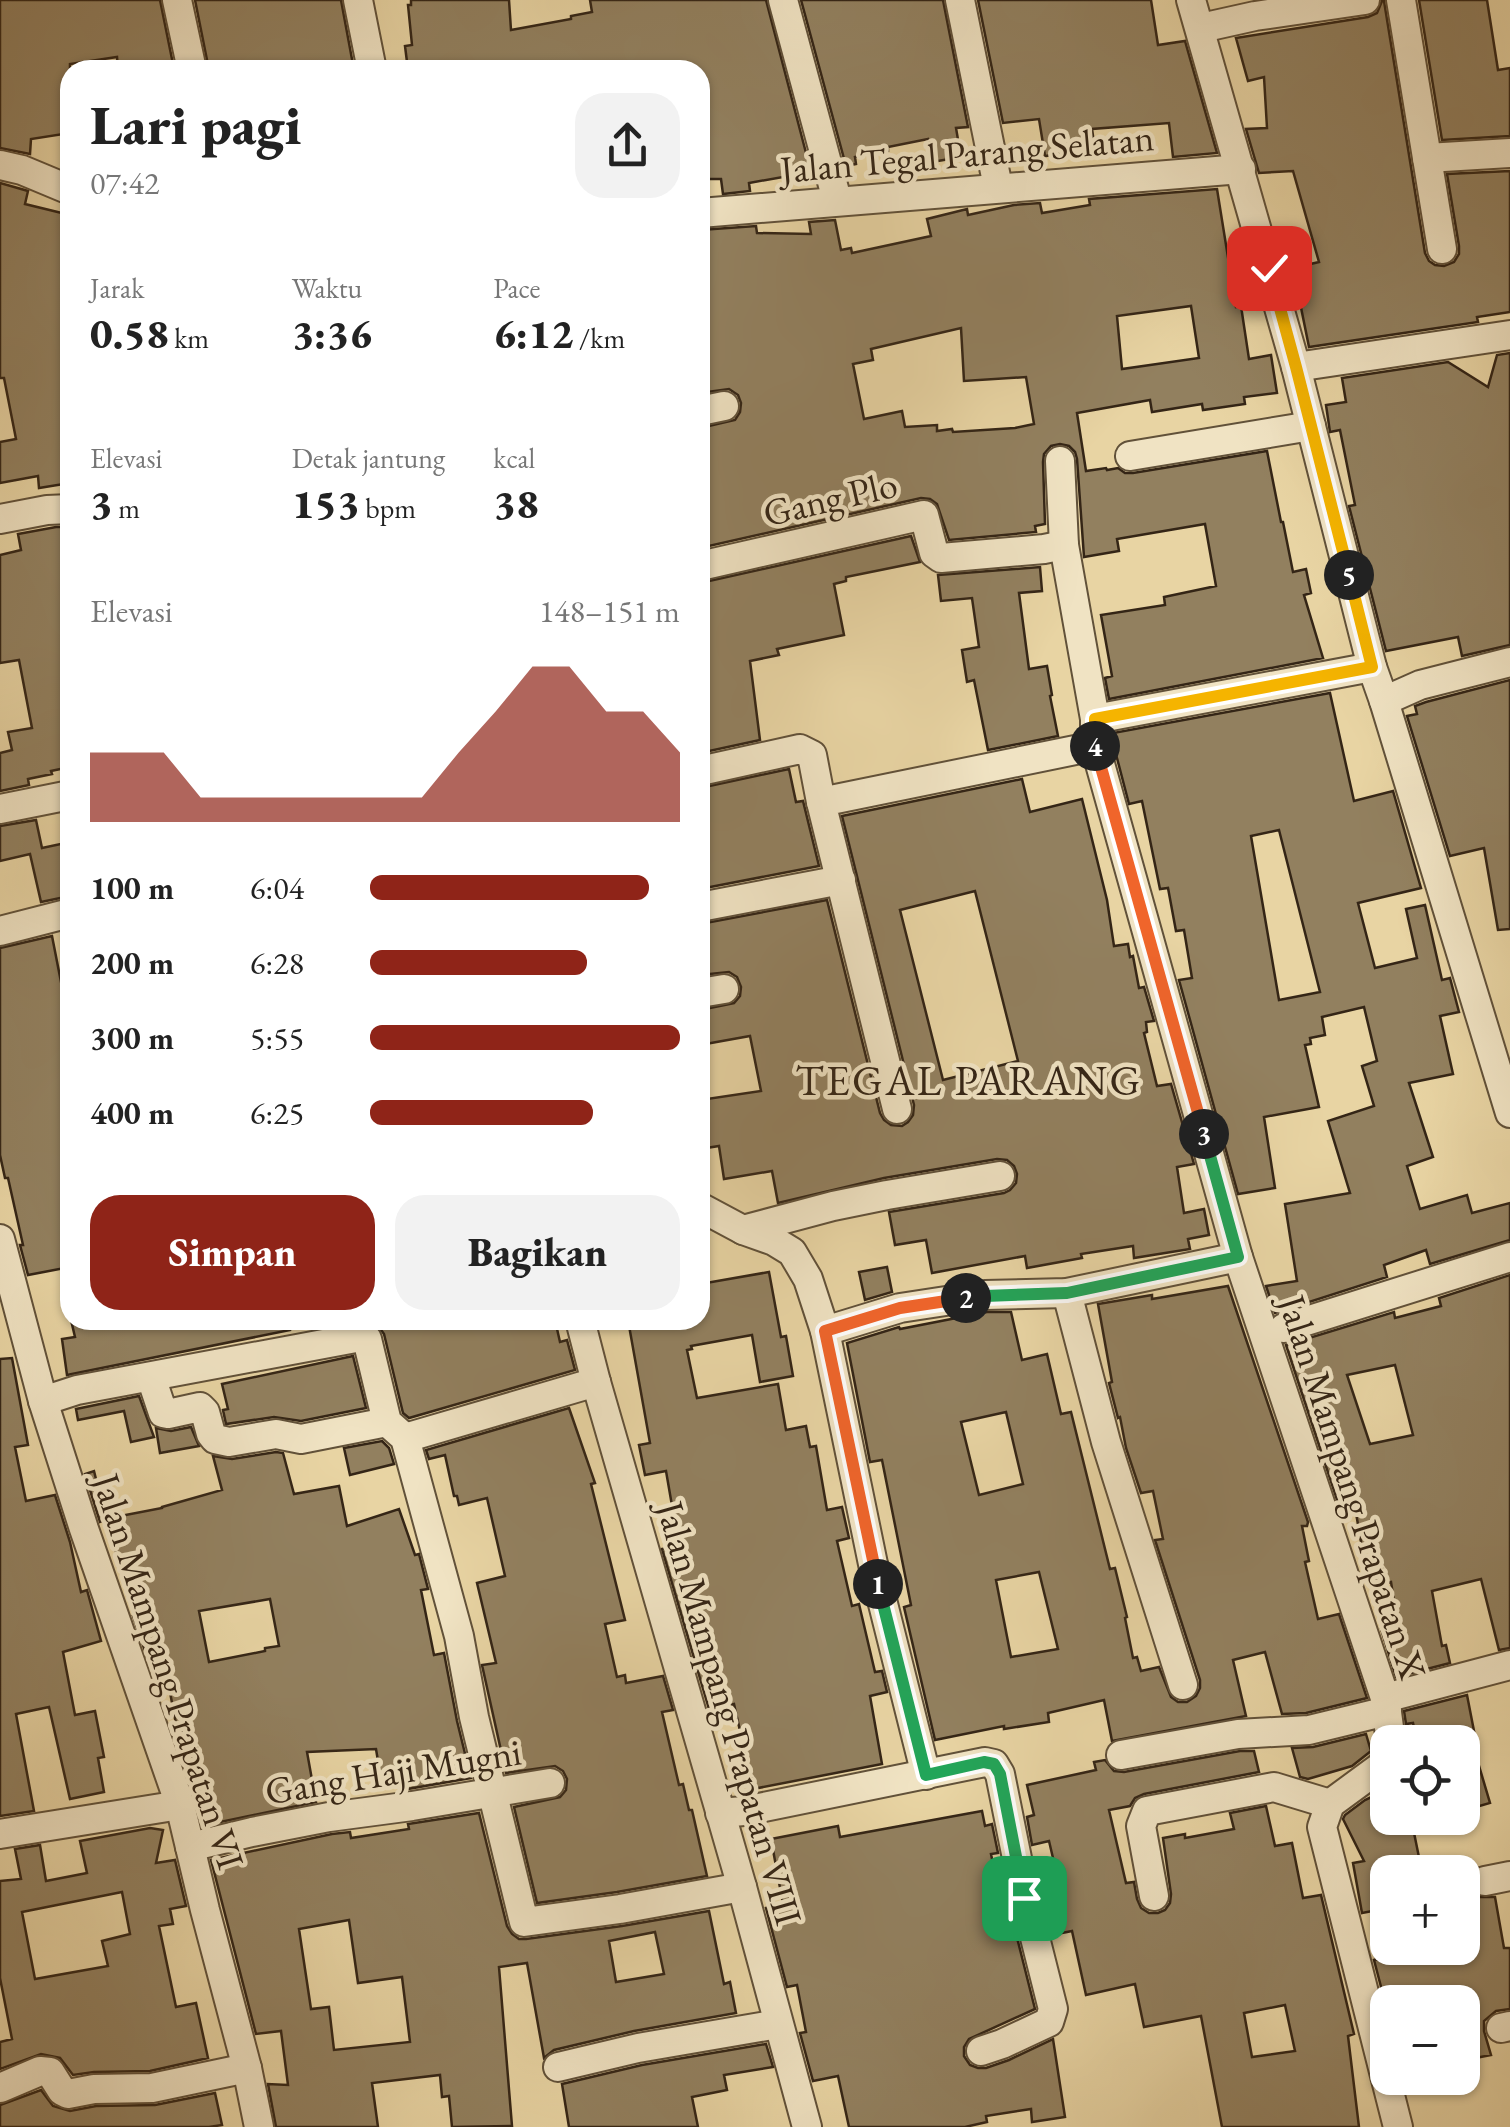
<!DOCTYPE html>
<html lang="id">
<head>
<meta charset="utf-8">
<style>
	body { margin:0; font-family:"EB Garamond",serif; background:#f2f2f2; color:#222; height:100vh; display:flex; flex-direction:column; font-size:38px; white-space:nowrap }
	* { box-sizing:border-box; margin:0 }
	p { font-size:32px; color:#767676 }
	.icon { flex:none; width:55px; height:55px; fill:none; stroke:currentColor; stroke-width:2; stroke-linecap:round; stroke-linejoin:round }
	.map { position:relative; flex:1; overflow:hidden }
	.side { position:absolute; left:60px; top:60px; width:650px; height:1270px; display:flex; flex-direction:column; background:#fff; border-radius:30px; box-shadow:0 2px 8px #0004 }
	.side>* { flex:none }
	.controls { position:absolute; left:1370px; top:1725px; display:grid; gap:20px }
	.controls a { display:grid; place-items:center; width:110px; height:110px; border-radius:20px; background:#fff; box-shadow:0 2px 8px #0004; font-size:50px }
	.pin { position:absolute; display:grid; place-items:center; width:85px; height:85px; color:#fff; margin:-42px; border-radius:20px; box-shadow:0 5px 15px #0006 }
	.km { position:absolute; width:50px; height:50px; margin:-25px; border-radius:50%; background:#222; color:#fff; font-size:28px; line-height:50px; text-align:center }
	.round { display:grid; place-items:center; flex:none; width:105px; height:105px; border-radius:30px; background:#f2f2f2 }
	.summary { display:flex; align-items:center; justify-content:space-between; height:170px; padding:0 30px }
	h1 { font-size:55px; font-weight:800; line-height:75px }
	.metrics { display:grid; grid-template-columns:repeat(3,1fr); gap:15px; height:170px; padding:10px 30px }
	.metrics div { display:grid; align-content:center }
	.metrics b { font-size:42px; font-weight:800 }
	.metrics small { font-size:28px; font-weight:400 }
	.metrics p { font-size:28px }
	.chart { height:280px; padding:20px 30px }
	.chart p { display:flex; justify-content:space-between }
	.chart svg { width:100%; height:180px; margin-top:10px; fill:#8f2418; opacity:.7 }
	.cta { display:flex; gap:20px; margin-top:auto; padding:20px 30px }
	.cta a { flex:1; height:115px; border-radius:30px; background:#8f2418; color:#fff; font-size:40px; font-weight:800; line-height:115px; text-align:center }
	.cta a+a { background:#f2f2f2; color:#222 }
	ul { padding:0 30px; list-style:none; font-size:32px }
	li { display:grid; grid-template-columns:160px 120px 1fr; align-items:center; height:75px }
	li i { height:25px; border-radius:12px; background:#8f2418 }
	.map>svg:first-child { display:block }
</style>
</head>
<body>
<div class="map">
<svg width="1510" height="2127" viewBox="0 0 1510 2127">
	<rect width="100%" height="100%" fill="#e8d4a3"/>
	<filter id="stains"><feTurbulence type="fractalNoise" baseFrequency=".002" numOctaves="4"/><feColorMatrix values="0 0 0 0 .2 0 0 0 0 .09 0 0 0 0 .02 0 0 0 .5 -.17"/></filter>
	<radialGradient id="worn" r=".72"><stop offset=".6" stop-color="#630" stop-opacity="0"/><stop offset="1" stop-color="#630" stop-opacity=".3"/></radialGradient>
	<g fill="#92805f" stroke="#342516" stroke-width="2.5" fill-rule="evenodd">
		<polygon points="0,0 160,0 173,64 149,70 118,70 117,57 70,64 70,133 31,139 30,154 0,148"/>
		<polygon points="195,0 341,0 354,70 209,70"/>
		<polygon points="411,0 509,0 511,30 571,19 571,16 592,12 590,0 766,0 811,172 749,183 750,191 723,194 721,179 700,179 700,70 408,70 405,46 412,45 408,5 411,5"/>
		<polygon points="801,0 943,0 968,127 956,128 961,157 932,162 928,139 888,147 888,151 855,157 856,164 846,166"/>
		<polygon points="978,0 1151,0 1158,45 1185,41 1217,153 1173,157 1169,123 1092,129 1095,150 1045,156 1039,119 1003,123"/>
		<polygon points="1419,0 1487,0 1498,70 1510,68 1510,136 1442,140"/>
		<polygon points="1382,1 1384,1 1425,253 1429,261 1435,265 1444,266 1454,262 1459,254 1459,246 1447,174 1510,171 1510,312 1477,317 1478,322 1309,347 1293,268 1319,262 1293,171 1259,173 1246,129 1267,128 1264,77 1248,81 1236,38 1368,17 1377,13"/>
		<polygon points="0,183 28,191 25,204 70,215 70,316 63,317 70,355 70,483 39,488 38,476 0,483 0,442 16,439 4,378 0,378"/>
		<path d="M1217,189L1236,307L1241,306L1249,359L1271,355L1277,393L1244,397L1245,404L1203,410L1202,404L1152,412L1150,400L1077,413L1086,471L1106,468L1107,470L1118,468L1125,473H1133L1267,451L1281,522H1283L1293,572L1306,569L1311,593L1304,595L1323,658L1109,699L1105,678L1112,676L1101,615L1165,605L1164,597L1216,586L1205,524L1117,539L1119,551L1084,557L1077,459L1075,452L1069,446L1060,444L1051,446L1044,454L1043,462L1045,524L1035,526L1036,532L949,540L937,504L930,499L921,498L700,548V522H705L706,483H700V428L735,420L740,412L741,403L738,395L729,389L700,393V295L708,294L700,246V230L756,226L757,233L811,234L809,222L835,220L841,250L851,248L852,253L931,236L927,219L967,209L968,215L1014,205L1040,203L1042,213L1090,205L1089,199ZM1191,306L1199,358L1122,369L1117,316ZM961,328L964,381L1026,377L1034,424L1015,428L953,432L952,429L937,431V425L905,427L902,411L864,419L853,364L873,360L871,349Z"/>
		<polygon points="1510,353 1510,645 1462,656 1458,637 1386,651 1349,506 1355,505 1340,430 1330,432 1326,405 1346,402 1342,378 1448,362 1488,387 1497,355"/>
		<polygon points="56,527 70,527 70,767 51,771 52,774 28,779 29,785 0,791 0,753 12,750 8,732 32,728 19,660 0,663 0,555 21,550 18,534"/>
		<polygon points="911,536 920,562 846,577 846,581 834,584 844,635 777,649 779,655 750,661 760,740 700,753 700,637 708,635 700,602 700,583"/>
		<polygon points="1040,567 1042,591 1019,593 1029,669 1047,666 1052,695 1050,696 1058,736 988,750 974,680 967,682 962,650 979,647 972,598 941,601 938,575"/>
		<polygon points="1510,680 1510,929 1498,930 1484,848 1450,856 1407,716 1417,714 1415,706 1426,702"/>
		<path d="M1330,693L1354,801L1393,791L1421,888L1358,903L1375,968L1417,958L1406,909L1425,905L1442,980L1450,978L1459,1012L1440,1016L1453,1074L1409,1083L1433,1157L1407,1166L1420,1209L1467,1195L1472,1213L1510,1203V1240L1430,1264L1426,1250L1384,1265L1387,1277L1275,1313L1266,1286L1297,1281L1285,1204L1350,1193L1328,1121L1374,1106L1362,1066L1377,1061L1364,1007L1322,1017L1325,1035L1310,1038L1311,1044L1305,1045L1319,1107L1264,1117L1275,1188L1238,1194L1179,980L1192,978L1184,930L1176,931L1168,888L1160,889L1142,801L1129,804L1112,739L1113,733ZM1279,830L1320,992L1279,1000L1251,836Z"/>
		<polygon points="789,769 796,802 803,801 819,866 700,889 700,788"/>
		<path d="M1022,779L1030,812L1082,799L1107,900L1114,946L1128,944L1130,957L1133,956L1139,988L1144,987L1154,1021L1146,1022L1147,1032L1144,1033L1157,1086L1171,1084L1194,1164L1177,1167L1184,1213L1204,1209L1209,1235L1188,1239L1190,1249L1134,1258L1133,1246L1081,1254L1082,1258L1027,1268L1025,1256L932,1273L926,1240L895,1245L889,1212L1004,1193L1010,1190L1016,1183L1017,1174L1014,1166L1007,1160L997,1159L884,1178L778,1203L772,1171L724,1179L719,1146L700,1149V1100L761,1091L750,1036L700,1045V1010L734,1003L740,996L741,987L737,977L729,972L700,975V924L827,900L880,1113L884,1120L891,1125L902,1126L908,1122L913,1115L914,1105L842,816ZM975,891L1018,1061L943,1080L900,910Z"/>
		<polygon points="36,820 42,848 70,842 70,896 41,902 30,854 0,861 0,826"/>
		<polygon points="52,936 62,987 67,986 70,1000 70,1267 28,1275 20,1245 23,1245 8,1178 5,1178 0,1155 0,948"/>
		<polygon points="887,1267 892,1292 865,1300 859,1272"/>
		<polygon points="769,1272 781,1337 786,1336 793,1376 760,1382 752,1335 691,1346 692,1349 687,1350 697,1398 778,1384 786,1430 806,1426 810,1447 816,1446 827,1510 842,1507 849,1538 837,1541 852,1606 859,1604 875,1672 882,1671 887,1692 870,1696 882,1764 753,1789 734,1704 730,1705 730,1703 709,1709 662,1549 679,1546 666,1471 645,1475 639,1445 650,1443 628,1320 700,1320 700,1284"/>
		<path d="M1510,1275V1648L1499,1650L1481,1579L1432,1591L1442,1646L1446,1645L1450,1663L1396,1677L1381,1629L1398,1626L1391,1582L1377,1585L1370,1547L1362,1548L1355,1507L1341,1512L1286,1345L1394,1312L1395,1318L1441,1306L1439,1298ZM1395,1365L1413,1435L1370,1444L1347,1375Z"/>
		<path d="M1228,1286L1308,1522L1307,1526H1302L1309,1561L1305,1562L1318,1619L1339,1614L1367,1698L1306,1713L1282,1714L1265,1652L1233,1660L1246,1716L1112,1741L1104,1700L1048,1713L1049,1722L1004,1729V1726L935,1740L904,1607L911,1605L882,1460L870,1462L847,1343L899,1327L900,1329L987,1312H1011L1022,1360L1047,1354L1061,1414L1071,1412L1110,1569L1115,1568L1127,1617L1125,1618L1133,1658L1137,1657L1141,1671L1159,1667L1171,1697L1178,1702H1187L1196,1696L1200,1688V1680L1155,1540L1163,1539L1153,1491L1141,1493L1126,1448L1120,1417L1118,1418L1109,1383L1112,1382L1098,1304L1152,1295V1299ZM1006,1412L1023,1484L979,1495L961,1422ZM1039,1572L1058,1649L1011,1657L996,1580Z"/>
		<polygon points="71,1320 289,1320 290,1330 67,1375 62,1339 75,1337"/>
		<polygon points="362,1320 555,1320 560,1342 567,1340 575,1370 409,1418 403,1413 384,1334 379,1327"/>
		<polygon points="353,1356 366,1408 301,1421 274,1417 226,1424 223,1410 228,1409 222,1384"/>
		<polygon points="12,1358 28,1445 15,1447 26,1501 55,1495 70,1542 81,1592 87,1590 101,1641 63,1652 75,1715 95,1711 104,1757 98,1758 104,1792 70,1799 49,1707 16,1714 34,1811 0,1816 0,1359"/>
		<polygon points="139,1396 154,1437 131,1442 124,1411 78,1420 76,1409"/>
		<polygon points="569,1408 595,1483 591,1484 625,1620 605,1624 617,1677 625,1675 626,1683 663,1676 673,1710 662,1712 679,1785 683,1784 689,1810 692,1810 707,1876 617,1892 537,1903 514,1807 560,1797 566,1790 567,1779 563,1771 555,1766 506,1773 482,1665 496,1663 477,1583 505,1576 487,1498 459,1505 457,1496 454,1496 445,1455 429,1459 426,1450"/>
		<polygon points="191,1427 199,1446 160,1453 156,1428 171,1431"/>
		<polygon points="382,1441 389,1448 394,1464 350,1475 344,1448"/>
		<path d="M276,1452L283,1453L294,1494L339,1486L347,1526L399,1509L415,1555L419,1554L428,1589L421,1590L434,1655L444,1653L457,1721L471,1778L402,1790L399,1776L381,1779L376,1749L307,1752L316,1802L206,1825L185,1723L180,1745L169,1687L158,1689L133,1616L138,1615L128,1557L117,1559L110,1518L162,1508V1507L222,1490L213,1456L232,1459ZM270,1599L279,1646L265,1648V1651L209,1662L199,1611Z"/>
		<polygon points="94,1471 106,1520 100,1522 85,1474"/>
		<polygon points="1467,1695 1474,1731 1469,1732 1490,1803 1462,1811 1462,1734 1434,1742 1417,1742 1413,1723 1406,1724 1404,1711"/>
		<polygon points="1366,1734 1371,1751 1352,1766 1308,1779 1300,1777 1292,1748 1313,1747"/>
		<path d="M1240,1751H1254L1259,1772L1144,1794L1135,1798L1130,1806L1109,1810L1126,1883L1134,1882L1137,1899L1141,1908L1149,1913H1158L1165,1910L1170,1903L1171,1894L1163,1838L1185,1834V1838L1234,1829L1230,1813L1266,1806L1275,1846L1292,1843L1303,1898L1321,1895L1354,2034L1348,2036L1359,2127H1222L1201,2016L1144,2027L1135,1984L1086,1995L1072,1931L1052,1935L1042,1895L1056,1892L1055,1889L1060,1888L1049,1841L1032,1845L1027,1817L1034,1815L1027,1785L1096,1770L1094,1762L1105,1760L1114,1771L1124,1772ZM1285,2005L1295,2051L1252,2057L1244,2013Z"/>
		<polygon points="1388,1789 1388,1818 1411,1818 1422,1872 1388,1872 1388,1908 1362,1913 1353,1863 1364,1861 1343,1819 1345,1815 1365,1800"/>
		<polygon points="982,1811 985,1826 992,1824 998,1853 991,1854 1001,1903 1008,1902 1035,2009 969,2039 964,2047 964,2056 970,2065 978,2068 986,2068 1009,2060 1053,2039 1065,2117 1032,2122 1031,2109 986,2116 987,2122 965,2127 849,2127 838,2076 813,2081 800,2033 806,2032 797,1985 787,1987 766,1908 783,1904 771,1839 838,1826 840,1837"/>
		<path d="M479,1813L507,1926L512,1934L519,1939H526L622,1926L709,1911L724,1984L730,1982L736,2013L634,2031L554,2050L544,2058L527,1963L499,1967L512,2126L452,2127L449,2096L442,2097L440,2075L372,2083L378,2127H276L268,2084L288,2085L281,2031L256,2034L211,1860L332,1834L350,1832L351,1838L409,1829L408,1824ZM349,1920L358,1983L402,1977L410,2042L334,2050L329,2007L311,2009L299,1929ZM655,1932L664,1974L616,1982L609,1941Z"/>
		<path d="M150,1828L163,1830L156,1863L175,1860L186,1906L170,1909L173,1924L159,1926L176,2007L196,2003L208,2058L150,2071L94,2072L73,2075L60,2058L41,2054L0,2069V2042L12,2039L0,1978V1881L21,1879L15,1849L40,1845L46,1881L87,1873L80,1841ZM122,1892L130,1934L102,1941L108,1966L35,1979L22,1912Z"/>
		<polygon points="1469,1887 1479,1897 1495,1897 1504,1948 1510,1948 1510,2009 1496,2011 1484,2021 1484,2031 1491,2055 1470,2059 1462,2026 1462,2002 1385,2002 1374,1960 1385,1957 1384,1948 1468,1948 1462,1919 1462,1888"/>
		<polygon points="766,2044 773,2067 724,2075 727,2090 692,2097 698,2127 569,2127 562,2084 642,2065"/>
		<polygon points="41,2090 53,2106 70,2111 96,2106 155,2105 215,2093 222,2125 209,2127 0,2127 0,2105"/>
	</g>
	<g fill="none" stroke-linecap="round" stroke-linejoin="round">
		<g stroke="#615139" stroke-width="32">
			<g id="minor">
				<polyline points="177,0 192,70"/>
				<polyline points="358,0 372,70"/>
				<polyline points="783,0 837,200"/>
				<polyline points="960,0 998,187"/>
				<polyline points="1191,0 1296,367 1372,667 1384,701 1510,1113"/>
				<polyline points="1401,0 1442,249"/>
				<polyline points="1201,28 1255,16 1365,0"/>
				<polyline points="1427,158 1510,153"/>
				<polyline points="0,165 22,170 70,190"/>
				<polyline points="700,213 1241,169"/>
				<polyline points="1296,367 1510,335"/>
				<polyline points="700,411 724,406"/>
				<polyline points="1130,456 1311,426"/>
				<polyline points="1060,461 1064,545 1095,719 1095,746 1238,1257 1385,1698 1391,1742"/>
				<polyline points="0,519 47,510 70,509"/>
				<polyline points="700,566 924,515 934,553 941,558 1044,549 1064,545"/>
				<polyline points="1384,701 1420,685 1510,662"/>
				<polyline points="1095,719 1372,667"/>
				<polyline points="700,771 800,749 812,755 821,802"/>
				<polyline points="0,809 70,795"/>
				<polyline points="700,907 841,880"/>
				<polyline points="0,931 70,913"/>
				<polyline points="700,993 724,989"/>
				<polyline points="897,1109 821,802 1095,746"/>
				<polyline points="700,1207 743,1230 774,1241 792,1252 808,1279 825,1331 873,1564 926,1775"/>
				<polyline points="743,1230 833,1206 887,1195 1000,1176"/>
				<polyline points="0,1239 43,1401 84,1529 180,1805 205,1910 247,2068 259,2127"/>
				<polyline points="1067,1293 1106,1442 1183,1685"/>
				<polyline points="580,1320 596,1382 742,1887 807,2127"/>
				<polyline points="1284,1328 1510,1257"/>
				<polyline points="825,1331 900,1308 985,1295 1067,1293 1238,1257"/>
				<polyline points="151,1377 163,1413 168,1414 200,1407 205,1412 211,1434 215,1439 229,1442 276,1434 301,1439 387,1422"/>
				<polyline points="43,1401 77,1390 361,1337 367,1339 387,1422 405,1438 459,1636 474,1717 524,1922 620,1909 742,1887"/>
				<polyline points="405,1438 596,1382"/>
				<polyline points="1385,1698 1510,1665"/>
				<polyline points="1121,1755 1238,1734 1309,1730 1387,1711"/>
				<polyline points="1388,1758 1379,1768 1330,1804 1322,1827 1398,2127"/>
				<polyline points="720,1813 744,1811 985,1762 994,1764 1000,1774 1025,1898 1053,2009 1049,2022 1002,2044 981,2051"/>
				<polyline points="0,1834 180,1805"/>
				<polyline points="190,1847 252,1832 329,1817 412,1806 550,1783"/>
				<polyline points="1485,1881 1510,1876"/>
				<polyline points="1154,1896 1141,1826 1147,1811 1274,1787 1330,1804"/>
				<polyline points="1501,2028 1510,2026"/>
				<polyline points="558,2067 638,2048 778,2024"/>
				<polyline points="0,2088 40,2071 50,2072 62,2091 68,2094 94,2089 152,2088 247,2068"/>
			</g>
		</g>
		<use href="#minor" stroke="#f0e3c3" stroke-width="28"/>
	</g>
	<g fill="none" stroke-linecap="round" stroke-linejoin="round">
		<g stroke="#fff" stroke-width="20">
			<polyline id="split-1" points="878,1584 926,1775 984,1762 994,1764 1000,1774 1024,1898"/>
		</g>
		<g stroke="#fff" stroke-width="20">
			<polyline id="split-2" points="878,1584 825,1331 900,1308 966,1298"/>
		</g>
		<g stroke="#fff" stroke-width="20">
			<polyline id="split-3" points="966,1298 985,1296 1067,1293 1238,1257 1204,1134"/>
		</g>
		<g stroke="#fff" stroke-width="20">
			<polyline id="split-4" points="1095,746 1204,1134"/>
		</g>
		<g stroke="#fff" stroke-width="20">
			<polyline id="split-5" points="1095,746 1095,719 1372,667 1349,575"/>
		</g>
		<g stroke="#fff" stroke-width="20">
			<polyline id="split-6" points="1269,268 1296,367 1349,575"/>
		</g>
		<use href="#split-1" stroke="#22a559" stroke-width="12"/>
		<use href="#split-2" stroke="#f0652b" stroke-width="12"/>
		<use href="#split-3" stroke="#22a559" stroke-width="12"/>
		<use href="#split-4" stroke="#f0652b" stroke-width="12"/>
		<use href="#split-5" stroke="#f5b400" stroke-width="12"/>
		<use href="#split-6" stroke="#f5b400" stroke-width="12"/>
	</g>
	<g text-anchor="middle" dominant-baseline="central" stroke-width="9" stroke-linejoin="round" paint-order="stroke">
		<g font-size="38" fill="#342516" stroke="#f0e3c3">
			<text transform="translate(967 153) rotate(-5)">Jalan Tegal Parang Selatan</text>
			<text transform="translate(830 498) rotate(-13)">Gang Plo</text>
			<text transform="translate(1353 1487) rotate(72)">Jalan Mampang Prapatan X</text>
			<text transform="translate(169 1671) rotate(72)">Jalan Mampang Prapatan VI</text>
			<text transform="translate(730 1713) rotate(74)">Jalan Mampang Prapatan VIII</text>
			<text transform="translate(393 1771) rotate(-9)">Gang Haji Mugni</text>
		</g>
		<g font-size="42" letter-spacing="2.5" fill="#342516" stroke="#f0e3c3">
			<text x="969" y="1080">TEGAL PARANG</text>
		</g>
	</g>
	<rect width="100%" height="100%" filter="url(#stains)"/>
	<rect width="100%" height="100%" fill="url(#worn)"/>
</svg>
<div class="controls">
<a><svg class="icon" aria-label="locate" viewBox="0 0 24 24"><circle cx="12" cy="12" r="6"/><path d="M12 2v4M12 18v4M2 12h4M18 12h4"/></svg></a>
<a>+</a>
<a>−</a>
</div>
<div class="pin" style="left:1024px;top:1898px;background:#1e9e55"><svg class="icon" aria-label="arrive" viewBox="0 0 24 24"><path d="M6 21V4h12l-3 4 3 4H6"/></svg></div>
<div class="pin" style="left:1269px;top:268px;background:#d93025"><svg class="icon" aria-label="check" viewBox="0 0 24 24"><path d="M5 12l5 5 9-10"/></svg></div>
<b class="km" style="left:878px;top:1584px">1</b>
<b class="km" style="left:966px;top:1298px">2</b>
<b class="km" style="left:1204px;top:1134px">3</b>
<b class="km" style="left:1095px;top:746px">4</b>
<b class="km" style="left:1349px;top:575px">5</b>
<section class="side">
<div class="summary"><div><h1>Lari pagi</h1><p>07:42</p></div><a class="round"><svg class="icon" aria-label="share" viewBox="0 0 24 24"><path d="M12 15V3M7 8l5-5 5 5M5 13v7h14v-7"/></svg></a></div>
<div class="metrics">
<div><p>Jarak</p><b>0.58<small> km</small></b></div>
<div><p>Waktu</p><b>3:36</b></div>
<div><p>Pace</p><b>6:12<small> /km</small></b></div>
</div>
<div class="metrics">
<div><p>Elevasi</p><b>3<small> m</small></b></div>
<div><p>Detak jantung</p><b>153<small> bpm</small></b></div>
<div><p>kcal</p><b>38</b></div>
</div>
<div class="chart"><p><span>Elevasi</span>148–151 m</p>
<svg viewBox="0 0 160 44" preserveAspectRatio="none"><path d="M0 44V27L10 27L20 27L30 38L40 38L50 38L60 38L70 38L80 38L90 38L100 27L110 17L120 6L130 6L140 17L150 17L160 27V44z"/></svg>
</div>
<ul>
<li><b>100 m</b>6:04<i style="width:90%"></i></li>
<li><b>200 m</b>6:28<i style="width:70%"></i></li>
<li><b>300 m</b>5:55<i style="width:100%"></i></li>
<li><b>400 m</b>6:25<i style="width:72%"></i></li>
</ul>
<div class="cta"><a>Simpan</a><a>Bagikan</a></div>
</section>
</div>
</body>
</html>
